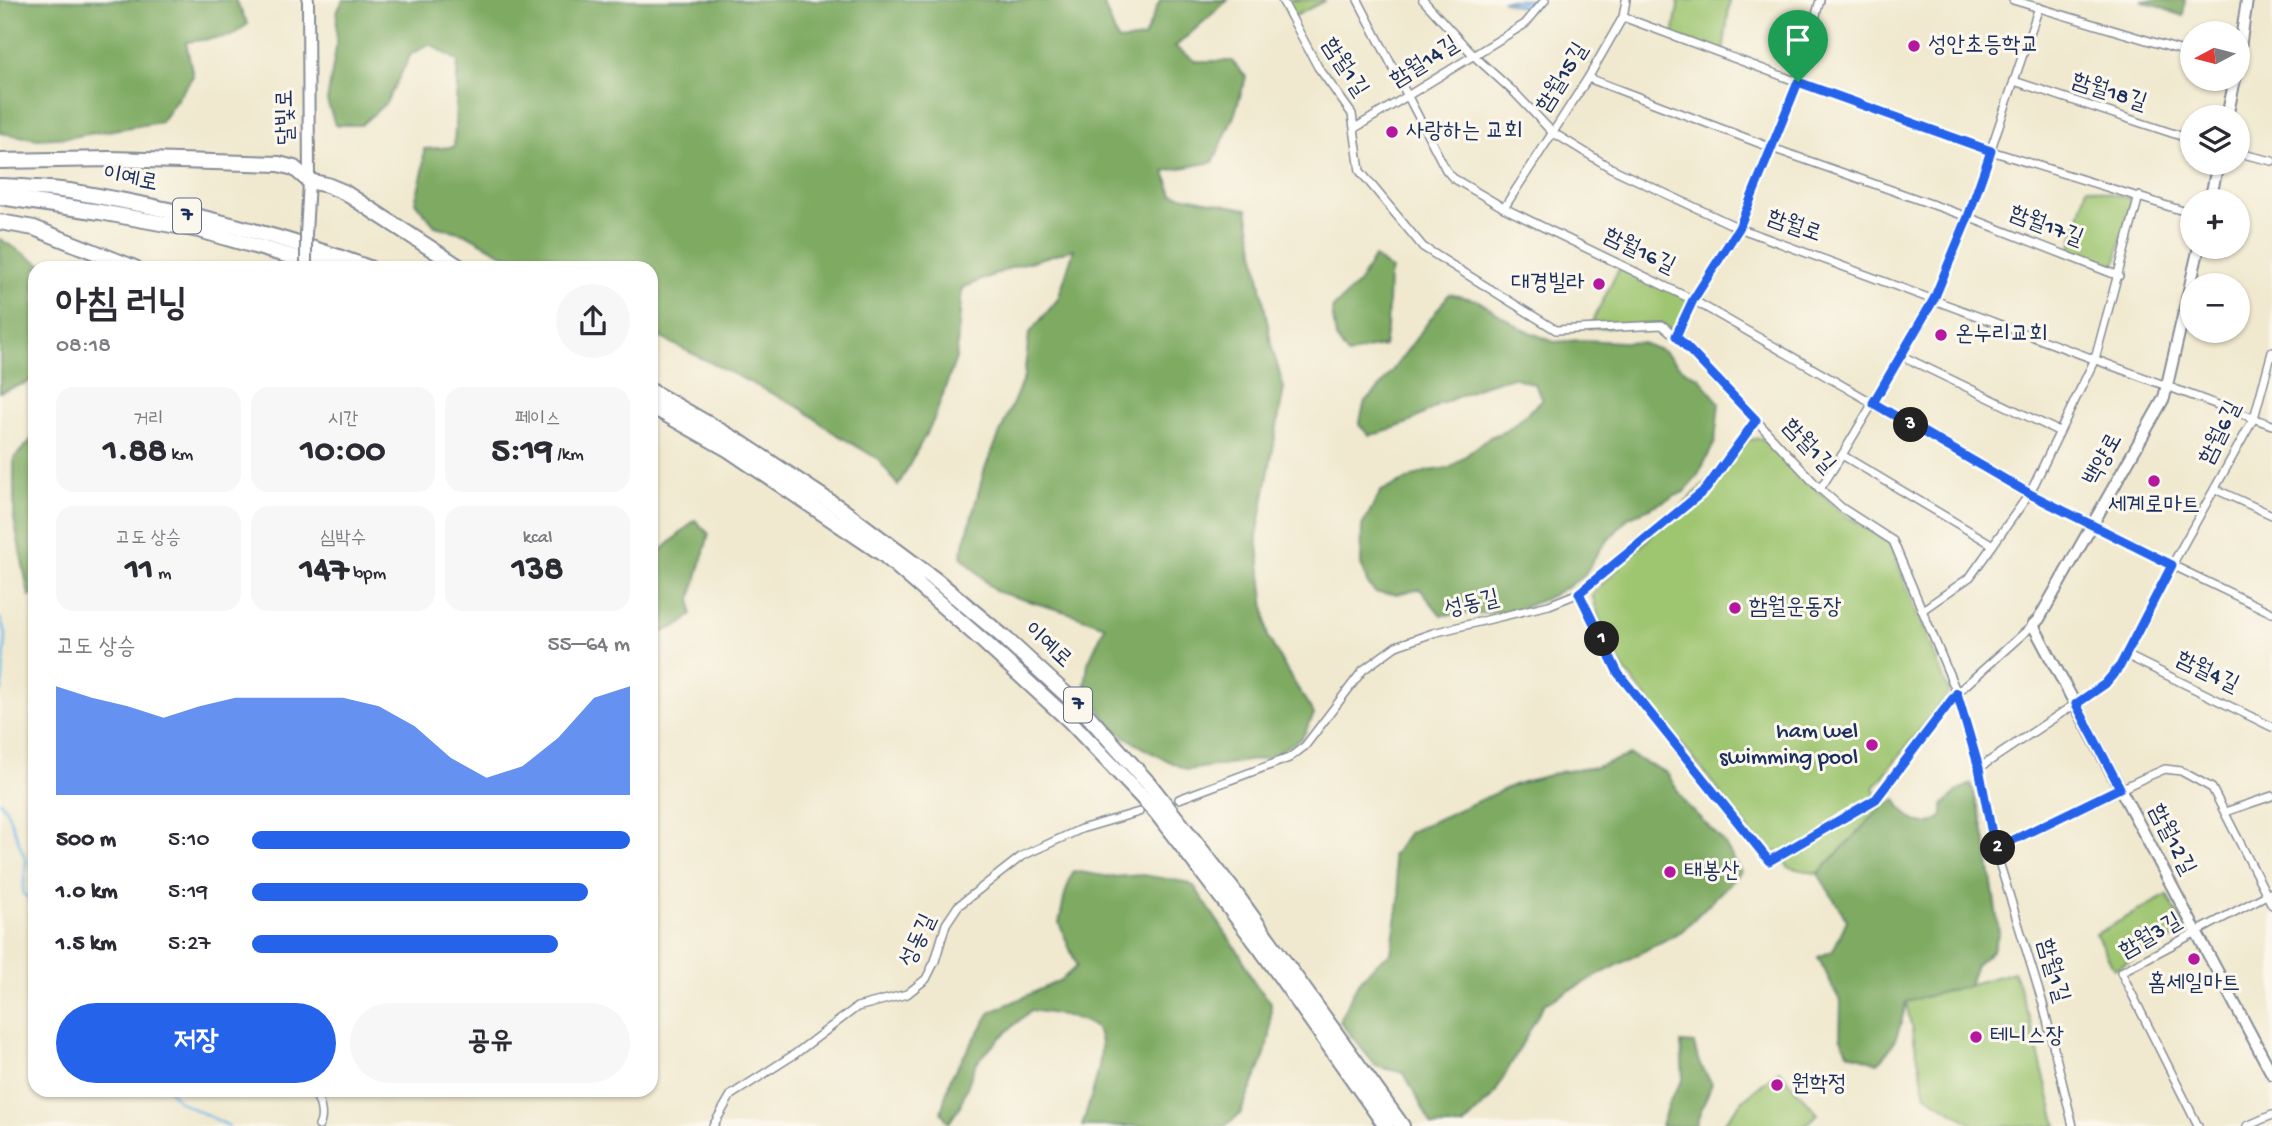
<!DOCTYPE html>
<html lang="ko">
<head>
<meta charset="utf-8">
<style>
	body { margin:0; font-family:"Gochi Hand","Poor Story",sans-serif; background:#f7f7f7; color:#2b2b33; height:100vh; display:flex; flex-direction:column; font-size:26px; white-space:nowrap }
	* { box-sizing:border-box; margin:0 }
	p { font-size:23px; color:#7c7c81 }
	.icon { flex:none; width:38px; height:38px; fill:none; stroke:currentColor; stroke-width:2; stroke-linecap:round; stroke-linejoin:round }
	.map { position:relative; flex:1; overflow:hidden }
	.sheet { position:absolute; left:28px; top:261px; width:630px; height:836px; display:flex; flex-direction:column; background:#fff; border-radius:21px; box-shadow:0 2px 5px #0004 }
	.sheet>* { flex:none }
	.needle { width:46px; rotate:263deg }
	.controls { position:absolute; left:2180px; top:21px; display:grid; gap:14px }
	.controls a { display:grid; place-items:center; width:70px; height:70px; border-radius:50%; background:#fff; box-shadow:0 2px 5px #0004; font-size:35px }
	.pin { position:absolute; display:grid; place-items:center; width:60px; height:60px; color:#fff; margin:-72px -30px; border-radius:50% 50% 50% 0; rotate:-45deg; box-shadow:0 0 7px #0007 }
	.pin .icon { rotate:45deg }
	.km { position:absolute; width:35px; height:35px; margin:-18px; border-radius:50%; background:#222; color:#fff; font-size:19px; line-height:35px; text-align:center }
	.round { display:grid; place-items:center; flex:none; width:74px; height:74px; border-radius:37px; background:#f7f7f7 }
	.summary { display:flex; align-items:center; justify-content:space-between; height:119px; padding:0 28px }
	h1 { font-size:38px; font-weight:700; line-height:52px }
	.figures { display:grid; grid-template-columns:repeat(3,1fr); gap:10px; height:119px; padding:7px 28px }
	.figures div { display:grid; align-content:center; border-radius:18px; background:#f7f7f7; text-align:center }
	.figures b { font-size:35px; font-weight:700 }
	.figures small { font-size:19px; font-weight:400 }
	.figures p { font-size:19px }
	.chart { height:196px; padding:14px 28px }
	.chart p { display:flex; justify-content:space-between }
	.chart svg { width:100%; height:126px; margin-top:7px; fill:#2563eb; opacity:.7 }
	.button { display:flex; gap:14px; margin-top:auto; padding:14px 28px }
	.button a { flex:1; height:80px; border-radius:42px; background:#2563eb; color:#fff; font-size:28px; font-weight:700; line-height:80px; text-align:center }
	.button a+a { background:#f7f7f7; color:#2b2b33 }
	ul { padding:0 28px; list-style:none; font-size:23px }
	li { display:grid; grid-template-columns:112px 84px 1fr; align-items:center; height:52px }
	li i { height:18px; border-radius:9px; background:#2563eb }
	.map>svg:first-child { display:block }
</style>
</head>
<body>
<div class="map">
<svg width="2272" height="1126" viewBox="0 0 2272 1126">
	<rect width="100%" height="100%" fill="#fbf7ec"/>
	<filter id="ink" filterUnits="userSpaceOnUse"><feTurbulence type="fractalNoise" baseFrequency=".0143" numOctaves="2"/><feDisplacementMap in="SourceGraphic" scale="14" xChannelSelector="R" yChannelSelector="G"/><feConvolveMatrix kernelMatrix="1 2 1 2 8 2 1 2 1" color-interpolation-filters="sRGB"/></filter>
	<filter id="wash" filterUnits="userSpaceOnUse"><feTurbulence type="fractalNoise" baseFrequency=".00686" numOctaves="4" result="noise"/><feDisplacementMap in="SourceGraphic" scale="28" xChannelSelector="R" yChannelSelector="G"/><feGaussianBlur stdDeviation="1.57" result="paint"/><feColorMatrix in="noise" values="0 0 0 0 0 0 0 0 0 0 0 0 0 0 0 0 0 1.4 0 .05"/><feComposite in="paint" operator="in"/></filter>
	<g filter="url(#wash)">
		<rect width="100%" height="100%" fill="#f0e9cf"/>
		<g fill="#9ec570" stroke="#5c7a67" stroke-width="2">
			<polygon points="1282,0 1326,0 1291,18"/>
			<polygon points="1679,0 1730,0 1723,54 1673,36"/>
			<polygon points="2087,187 2132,199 2114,269 2070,251"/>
			<polygon points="1621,265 1693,300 1677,335 1662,325 1589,328"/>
			<polygon points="1761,438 1842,513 1889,542 1949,692 1874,788 1882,806 1818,874 1788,867 1779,851 1771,852 1763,848 1621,665 1600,621 1592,594 1749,440"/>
			<polygon points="2167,895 2185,927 2182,934 2114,969 2096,934"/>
			<polygon points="2014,972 2029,1017 2057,1126 1975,1126 1926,1095 1906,1002"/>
			<polygon points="1779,1070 1818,1114 1805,1126 1721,1126 1743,1100"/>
		</g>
		<g fill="#7eaa62" stroke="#4c6c60" stroke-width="2">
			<polygon points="0,0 235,0 248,24 231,36 186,42 193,76 161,122 71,137 38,139 0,133"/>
			<polygon points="343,0 1102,0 1118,41 1144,38 1160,0 1228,0 1175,47 1196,61 1232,61 1246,77 1234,116 1213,162 1165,171 1172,194 1247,209 1272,348 1284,388 1257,536 1268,637 1287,671 1314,714 1302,738 1268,758 1187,770 1148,751 1112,728 1085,686 1088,663 1105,626 1069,613 995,591 961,556 985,468 1024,377 1029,334 1058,299 1074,249 1015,266 962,288 956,358 934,419 898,486 878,459 831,431 801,408 651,333 651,268 528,268 466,234 435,226 415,202 423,171 424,149 454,147 458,61 430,44 411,54 386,103 361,125 335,125 327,101 336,48 337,12"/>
			<polygon points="2141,0 2185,0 2183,16"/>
			<polygon points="0,239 41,264 53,268 35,268 35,380 0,392"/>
			<polygon points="1374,257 1392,270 1389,276 1387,329 1384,346 1365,349 1348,355 1336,338 1332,309 1359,283"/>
			<polygon points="1449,294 1477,300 1522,329 1554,342 1582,340 1642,343 1663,351 1685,371 1700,378 1719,403 1715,442 1697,477 1684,492 1628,518 1601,548 1583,577 1551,596 1513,612 1441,615 1420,589 1397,594 1376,593 1368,585 1361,564 1362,526 1381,491 1427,471 1450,468 1490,437 1508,430 1543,399 1534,384 1512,377 1482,386 1441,404 1408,423 1380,433 1369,435 1359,425 1365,401 1377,391"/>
			<polygon points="35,436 35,594 29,596 14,519 14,458"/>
			<polygon points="695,520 709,534 691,599 692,614 682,624 651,637 651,560"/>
			<path d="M1630,755L1667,773L1685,803L1723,841L1741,872L1682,931L1544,1004L1494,1095L1463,1126H1432L1404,1073L1376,1066L1340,1022C1352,990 1362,971 1391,953L1400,895L1392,856L1409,832L1516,784L1560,772L1596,767Z"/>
			<path d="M1971,784L1981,817L1987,848L1999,932L1993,950L1976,965L1969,985L1906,1002C1901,1026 1896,1046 1878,1063L1847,1052L1840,1036L1841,1003L1818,957L1833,951L1847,920L1818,874L1883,806L1896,799C1907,819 1922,833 1943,816V805L1959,790Z"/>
			<path d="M1073,871L1111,877L1143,875L1185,882L1194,886L1241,956L1255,984L1271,1002L1270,1036L1263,1061L1240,1114L1225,1126H1082C1088,1105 1113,1042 1094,1027C1081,1016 1047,1013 1031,1010L1002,1036L976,1063L960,1106L949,1123L941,1112L951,1077L991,1012L1061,980L1077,966L1059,923L1065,894Z"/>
			<polygon points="1681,1043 1694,1044 1699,1063 1712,1083 1695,1126 1661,1126 1668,1104 1683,1079"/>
		</g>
		<polygon fill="#74bbec" stroke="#4875a5" stroke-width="2" points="1502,0 1539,0 1531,11"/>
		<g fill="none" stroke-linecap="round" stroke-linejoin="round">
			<g stroke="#74bbec" stroke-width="2.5">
				<polyline points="0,618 6,634 2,690 0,693"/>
				<polyline points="0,801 7,811 26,861 23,894 35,903"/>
				<polyline points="169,1090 180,1102 229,1126"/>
			</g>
		</g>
	</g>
	<g filter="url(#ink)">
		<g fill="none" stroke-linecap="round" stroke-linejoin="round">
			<g stroke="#868c96" stroke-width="10">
				<g id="street">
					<polyline points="1282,0 1318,67 1352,114 1360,171 1423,247 1556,330 1662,325 1683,342 1820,489 1842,508 1893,541 1957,693 1979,768 1995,849 2043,1004 2073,1126"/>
					<polyline points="1358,0 1446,170 1453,178 1504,208 1693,300 2030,493 2172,565 2272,613"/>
					<polyline points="1423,0 1474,56 1516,94 1552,132 1611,168 1739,228 2272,425"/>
					<polyline points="2013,0 2193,54"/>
					<polyline points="1623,17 1798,82 1991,151 2193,214"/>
					<polyline points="1588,78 1772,148 1968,217 2119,276"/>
					<polyline points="2014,81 2193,140"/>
					<polyline points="1355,128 1525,24 1545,0"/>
					<polyline points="2238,153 2272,161"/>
					<polyline points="1504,208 1588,78 1623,17 1626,0"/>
					<polyline points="1676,336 1693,300 1739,228 1798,82 1820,0"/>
					<polyline points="1902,356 2058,431"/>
					<polyline points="1842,455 1993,545"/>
					<polyline points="1820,489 1842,455 1934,300 1968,217 2039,7"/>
					<polyline points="2215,489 2272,515"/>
					<polyline points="1579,593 1618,673 1769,861 1876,799 1957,693 2033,625"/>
					<polyline points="1924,609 1970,577 2030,493 2095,359 2139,196"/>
					<polyline points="2126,655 2272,727"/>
					<polyline points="1979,768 2105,684 2120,666 2172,565 2254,418 2272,352"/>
					<polyline points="1179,799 1289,758 1305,746 1363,670 1396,646 1433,633 1549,605 1579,593 1706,489 1756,420"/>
					<polyline points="2225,812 2272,796"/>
					<polyline points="1995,849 2144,778 2165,769 2181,771 2212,788 2272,905"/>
					<path d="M314,1090C319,1101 325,1115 319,1126"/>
					<polyline points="713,1126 731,1095 795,1054 857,1007 907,994 926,979 935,961 946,924 958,906 1022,856 1081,829 1139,812"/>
					<polyline points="2198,1126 2121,972 2272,892"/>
					<polyline points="2247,1126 2272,1115"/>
				</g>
			</g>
			<g stroke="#868c96" stroke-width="14">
				<g id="secondary">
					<polyline points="2238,61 2247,0"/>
					<polyline points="2227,117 2235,79"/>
					<polyline points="2210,201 2218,163"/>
					<polyline points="306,234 309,181 308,0"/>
					<polyline points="2199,247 2164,398 2039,619 2033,625 2272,1074"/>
				</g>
			</g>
			<g stroke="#868c96" stroke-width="18">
				<g id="highway">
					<polyline points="0,161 111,159 279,164 294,168 309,181 327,185 344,192 461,268"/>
					<path d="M0,186C23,187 46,188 69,191C170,208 273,232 369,268"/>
					<polyline points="0,197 100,212 199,230 331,268"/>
					<polyline points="0,222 34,228 135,268"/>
					<polyline points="651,391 738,441 841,509 937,581 1007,640 1082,709 1150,785 1232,889 1402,1126"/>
					<polyline points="651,406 729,450 883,554 984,642 1069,720 1156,812 1261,949 1386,1126"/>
				</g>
			</g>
			<use href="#street" stroke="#fff" stroke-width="7"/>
			<use href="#secondary" stroke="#fff" stroke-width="10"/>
			<use href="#highway" stroke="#fff" stroke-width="14"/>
			<g stroke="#868c96" stroke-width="14" stroke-linecap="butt">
				<polyline id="secondary-bridge" points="306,268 306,234"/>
			</g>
			<use href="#secondary-bridge" stroke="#fff" stroke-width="10"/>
		</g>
	</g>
	<g fill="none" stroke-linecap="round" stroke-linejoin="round" filter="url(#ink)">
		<g stroke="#fff" stroke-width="14">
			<polygon id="route" points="1798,82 1991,151 1968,217 1934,299 1873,403 2030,494 2172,565 2120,666 2105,684 2076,704 2120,788 1995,849 1979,768 1957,693 1876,799 1769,861 1618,673 1579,593 1706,489 1756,420 1676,336 1693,300 1739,228"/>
		</g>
		<use href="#route" stroke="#2563eb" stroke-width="9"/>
	</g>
	<g fill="#b5179e" stroke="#fbf7ec" stroke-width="2.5">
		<circle cx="1914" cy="46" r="7"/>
		<circle cx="1392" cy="132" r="7"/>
		<circle cx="1599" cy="284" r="7"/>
		<circle cx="1941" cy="335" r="7"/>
		<circle cx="2154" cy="481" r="7"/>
		<circle cx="1735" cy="608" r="7"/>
		<circle cx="1872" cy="745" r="7"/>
		<circle cx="1670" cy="872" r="7"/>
		<circle cx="2194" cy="959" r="7"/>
		<circle cx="1976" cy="1037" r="7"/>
		<circle cx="1777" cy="1085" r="7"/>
	</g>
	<g text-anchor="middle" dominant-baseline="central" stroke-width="6" stroke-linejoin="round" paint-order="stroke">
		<g fill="#fbf7ec" stroke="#5e6b89" stroke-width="2">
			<rect x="173" y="198.5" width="28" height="35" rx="5"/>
			<rect x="1064" y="687.5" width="28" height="35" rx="5"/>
		</g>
		<g font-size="21" font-weight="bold" fill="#1b2f5e">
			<text x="187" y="216">7</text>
			<text x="1078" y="705">7</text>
		</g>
		<g font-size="23" fill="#1b2f5e" stroke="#fbf7ec" text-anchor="start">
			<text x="1928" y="46">성안초등학교</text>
			<text x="1406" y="132">사랑하는 교회</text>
			<text x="1585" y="284" text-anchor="end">대경빌라</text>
			<text x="1955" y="335">온누리교회</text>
			<text x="2154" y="506" text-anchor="middle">세계로마트</text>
			<text x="1749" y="608">함월운동장</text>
			<text x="1858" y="732" text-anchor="end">ham wel<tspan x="1858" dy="26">swimming pool</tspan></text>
			<text x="1684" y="872">태봉산</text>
			<text x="2194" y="984" text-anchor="middle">홈세일마트</text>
			<text x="1990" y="1037">테니스장</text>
			<text x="1791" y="1085">원학정</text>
		</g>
		<g font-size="23" fill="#1b2f5e" stroke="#fbf7ec">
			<text transform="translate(1425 63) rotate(-32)">함월14길</text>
			<text transform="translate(1344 68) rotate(57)">함월1길</text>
			<text transform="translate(1563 78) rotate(-58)">함월15길</text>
			<text transform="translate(2109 93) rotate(18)">함월18길</text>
			<text transform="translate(287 117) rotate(-91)">달빛로</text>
			<text transform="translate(130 180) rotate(11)">이예로</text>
			<text transform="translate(1794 227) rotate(20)">함월로</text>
			<text transform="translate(2046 227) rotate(21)">함월17길</text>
			<text transform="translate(1639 252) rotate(26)">함월16길</text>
			<text transform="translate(2221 433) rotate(-64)">함월6길</text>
			<text transform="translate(1808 447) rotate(47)">함월1길</text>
			<text transform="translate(2104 460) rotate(-61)">백양로</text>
			<text transform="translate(1472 605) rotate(-13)">성동길</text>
			<text transform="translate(1047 646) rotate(42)">이예로</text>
			<text transform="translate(2207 673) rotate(26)">함월4길</text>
			<text transform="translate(2171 840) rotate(63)">함월12길</text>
			<text transform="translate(2151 937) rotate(-30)">함월3길</text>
			<text transform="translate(919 941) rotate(-65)">성동길</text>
			<text transform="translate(2052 971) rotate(74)">함월1길</text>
		</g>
	</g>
</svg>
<div class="controls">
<a><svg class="needle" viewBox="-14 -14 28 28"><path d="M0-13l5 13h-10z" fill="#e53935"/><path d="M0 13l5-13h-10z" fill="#7c7c81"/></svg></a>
<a><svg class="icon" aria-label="layers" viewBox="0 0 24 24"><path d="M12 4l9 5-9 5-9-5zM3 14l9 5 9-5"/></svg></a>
<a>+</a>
<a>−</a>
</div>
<div class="pin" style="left:1798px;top:82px;background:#1e9e55"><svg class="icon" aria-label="arrive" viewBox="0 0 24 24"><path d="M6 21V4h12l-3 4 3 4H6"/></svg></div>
<b class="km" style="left:1602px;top:639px">1</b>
<b class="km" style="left:1998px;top:848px">2</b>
<b class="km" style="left:1911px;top:425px">3</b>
<section class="sheet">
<div class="summary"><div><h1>아침 러닝</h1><p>08:18</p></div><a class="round"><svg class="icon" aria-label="share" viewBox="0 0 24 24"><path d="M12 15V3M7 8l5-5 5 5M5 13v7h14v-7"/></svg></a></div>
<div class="figures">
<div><p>거리</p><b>1.88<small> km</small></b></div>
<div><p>시간</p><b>10:00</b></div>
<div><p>페이스</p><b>5:19<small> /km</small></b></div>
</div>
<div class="figures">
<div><p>고도 상승</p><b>11<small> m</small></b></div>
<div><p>심박수</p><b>147<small> bpm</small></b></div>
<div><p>kcal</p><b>138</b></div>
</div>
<div class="chart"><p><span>고도 상승</span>55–64 m</p>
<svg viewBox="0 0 160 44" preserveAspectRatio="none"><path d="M0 44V6L10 10L20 13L30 17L40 13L50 10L60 10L70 10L80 10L90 13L100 20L110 31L120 38L130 34L140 24L150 10L160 6V44z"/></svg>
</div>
<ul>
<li><b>500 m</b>5:10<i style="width:100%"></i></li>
<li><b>1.0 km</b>5:19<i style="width:89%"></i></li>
<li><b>1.5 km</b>5:27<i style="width:81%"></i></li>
</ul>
<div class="button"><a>저장</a><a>공유</a></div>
</section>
</div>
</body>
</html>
